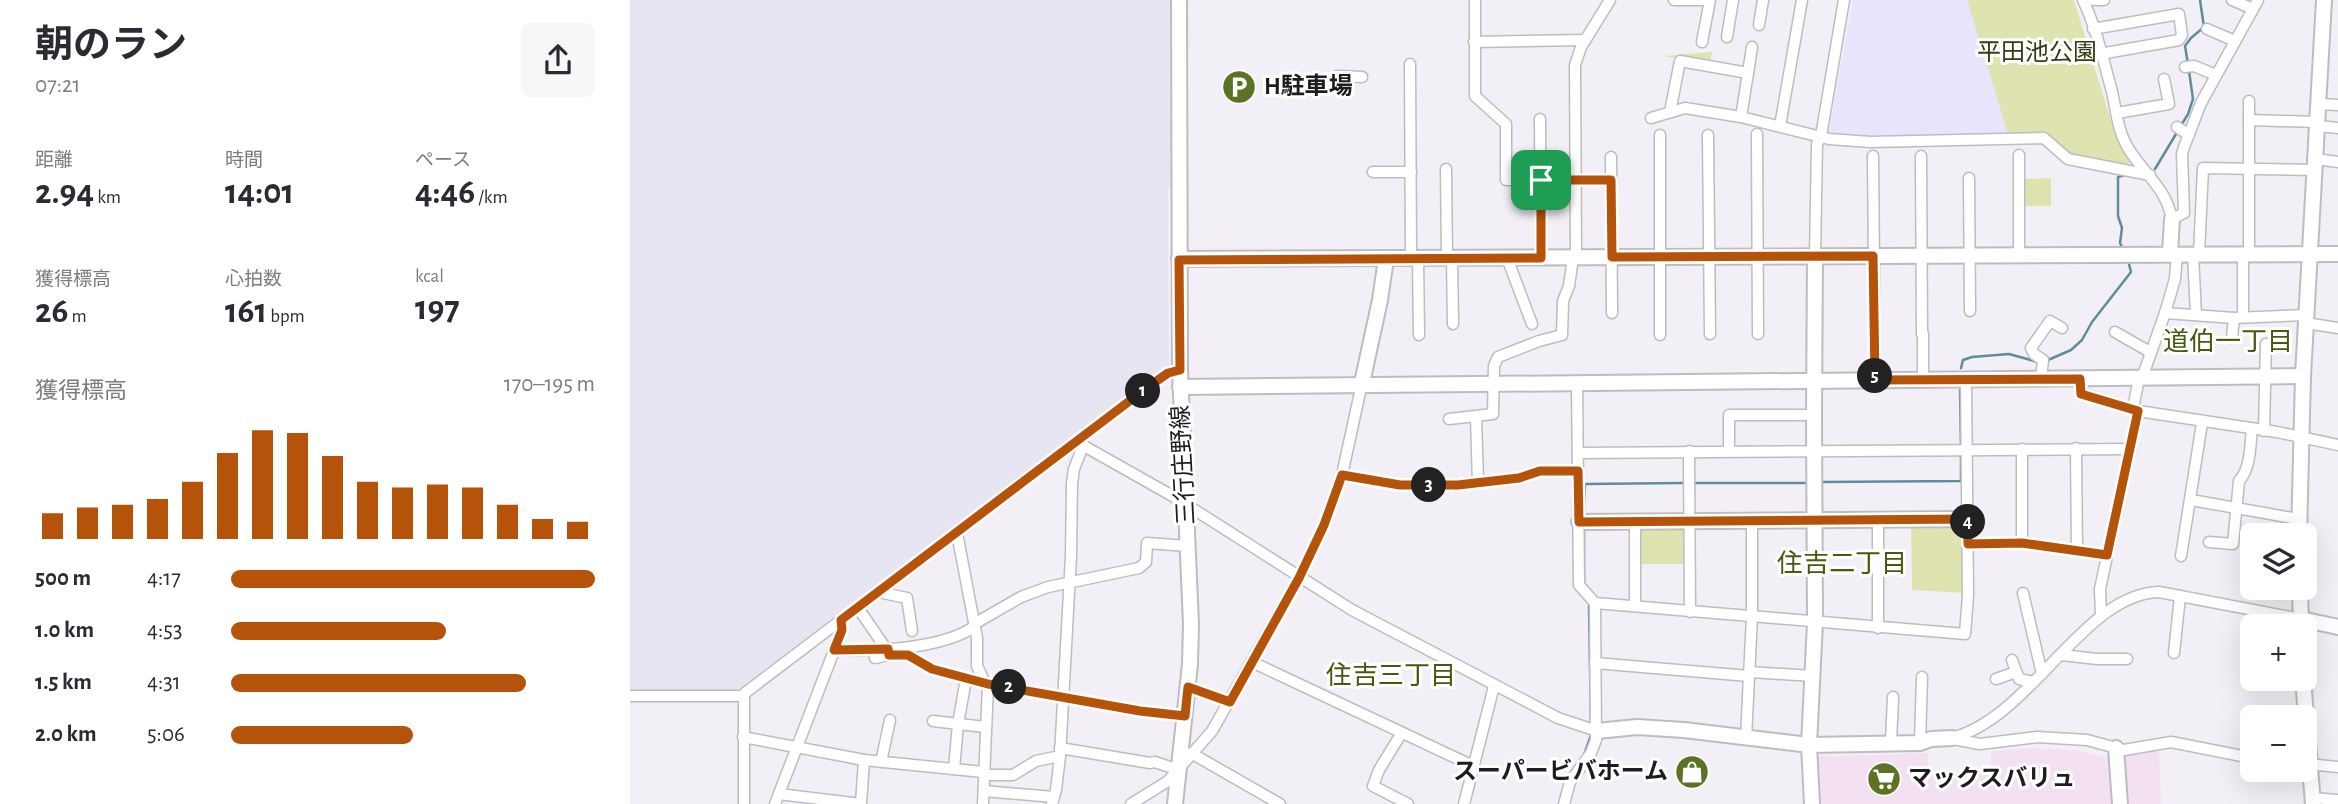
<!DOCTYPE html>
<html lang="ja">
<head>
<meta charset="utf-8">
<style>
	body { margin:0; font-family:"Alegreya Sans","Noto Sans JP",sans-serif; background:#f7f7f7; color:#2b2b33; height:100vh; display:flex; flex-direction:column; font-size:26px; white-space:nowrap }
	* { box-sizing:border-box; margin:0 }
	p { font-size:23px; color:#7c7c81 }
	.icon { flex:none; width:38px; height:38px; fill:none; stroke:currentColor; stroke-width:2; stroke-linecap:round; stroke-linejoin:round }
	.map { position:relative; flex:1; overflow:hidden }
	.panel { display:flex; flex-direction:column; background:#fff; width:630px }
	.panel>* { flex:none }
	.tools { position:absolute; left:1610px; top:523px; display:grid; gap:14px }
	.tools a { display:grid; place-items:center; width:77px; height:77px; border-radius:10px; background:#fff; box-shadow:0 7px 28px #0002; font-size:35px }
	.pin { position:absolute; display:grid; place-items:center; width:60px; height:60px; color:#fff; margin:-30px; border-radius:14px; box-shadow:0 4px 10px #0006 }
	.km { position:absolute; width:35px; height:35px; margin:-18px; border-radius:50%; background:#222; color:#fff; font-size:19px; line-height:35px; text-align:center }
	.round { display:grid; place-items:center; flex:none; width:74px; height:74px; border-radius:10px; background:#f7f7f7 }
	.summary { display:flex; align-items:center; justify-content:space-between; height:119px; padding:0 35px }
	h1 { font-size:38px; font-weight:700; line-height:52px }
	.figures { display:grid; grid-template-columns:repeat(3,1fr); gap:10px; height:119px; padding:7px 35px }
	.figures div { display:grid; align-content:center }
	.figures b { font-size:35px; font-weight:700 }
	.figures small { font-size:19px; font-weight:400 }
	.figures p { font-size:19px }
	.chart { height:196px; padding:14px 35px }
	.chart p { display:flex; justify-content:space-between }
	.chart svg { width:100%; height:126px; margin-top:7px; stroke:#b45309; stroke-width:6 }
	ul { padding:0 35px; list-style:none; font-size:23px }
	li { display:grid; grid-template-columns:112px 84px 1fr; align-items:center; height:52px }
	li i { height:18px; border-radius:9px; background:#b45309 }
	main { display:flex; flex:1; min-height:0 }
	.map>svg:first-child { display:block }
</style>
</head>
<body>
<main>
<section class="panel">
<div class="summary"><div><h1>朝のラン</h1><p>07:21</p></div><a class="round"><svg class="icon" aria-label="share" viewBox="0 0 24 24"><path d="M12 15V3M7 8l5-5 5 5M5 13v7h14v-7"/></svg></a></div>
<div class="figures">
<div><p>距離</p><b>2.94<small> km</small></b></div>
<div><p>時間</p><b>14:01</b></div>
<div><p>ペース</p><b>4:46<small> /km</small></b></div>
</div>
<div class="figures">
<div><p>獲得標高</p><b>26<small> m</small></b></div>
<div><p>心拍数</p><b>161<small> bpm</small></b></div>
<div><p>kcal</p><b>197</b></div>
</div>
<div class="chart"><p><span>獲得標高</span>170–195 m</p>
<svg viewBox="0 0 160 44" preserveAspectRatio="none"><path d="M5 44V35M15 44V33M25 44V32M35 44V30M45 44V24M55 44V14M65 44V6M75 44V7M85 44V15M95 44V24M105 44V26M115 44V25M125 44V26M135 44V32M145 44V37M155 44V38"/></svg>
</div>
<ul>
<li><b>500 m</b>4:17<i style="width:100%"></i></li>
<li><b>1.0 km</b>4:53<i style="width:59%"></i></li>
<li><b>1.5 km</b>4:31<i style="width:81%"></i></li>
<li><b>2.0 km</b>5:06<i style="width:50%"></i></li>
</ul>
</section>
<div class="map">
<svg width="1708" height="804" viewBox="0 0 1708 804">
	<rect width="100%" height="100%" fill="#f2f0f6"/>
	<polygon fill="#f3e1f2" points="1398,748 1446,750 1477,758 1529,750 1531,804 1187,804 1184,757 1298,753 1299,775 1361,772 1361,752"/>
	<polygon fill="#e8e5f2" points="0,0 541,0 542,187 538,188 539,367 106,692 0,693"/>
	<polygon fill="#e7e5fb" points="1223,0 1337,0 1378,134 1333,136 1202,135 1199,130"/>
	<g fill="#dee3af">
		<polygon points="1337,0 1444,0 1486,137 1500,160 1498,165 1442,154 1415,132 1378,134"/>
		<polygon points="1082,52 1080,64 1034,56"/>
		<polygon points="1421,178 1421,206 1391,206 1391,179"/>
		<polygon points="1281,523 1333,524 1335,593 1282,590"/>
		<polygon points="1053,525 1057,529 1057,564 1008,564 1008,528"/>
	</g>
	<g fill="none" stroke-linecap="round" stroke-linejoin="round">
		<g stroke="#5e8d9d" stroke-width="2.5">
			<polyline points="1558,64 1555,46 1561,38 1574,27 1570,0"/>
			<polyline points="1525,169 1558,114 1563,99 1559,71"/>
			<polyline points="1492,247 1490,243 1492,228 1488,216 1488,177 1498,174"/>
			<polyline points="1418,360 1441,350 1452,340 1462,322 1501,272 1499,264"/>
			<polyline points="1331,368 1333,360 1342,357 1379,354 1408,362"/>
			<polyline points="1330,390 1331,445"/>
			<polyline points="1190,482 1331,481 1331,454"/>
			<polyline points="1066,483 1177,483"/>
			<polyline points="954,514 955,484 1053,483"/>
			<polyline points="954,529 954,582"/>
			<polyline points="959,606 961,726"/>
			<polyline points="954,755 961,735"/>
		</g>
		<g stroke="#bdbcc2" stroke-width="13">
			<g id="street">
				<polyline points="845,0 845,96 876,124 876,180 981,180"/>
				<polyline points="1044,0 1074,0"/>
				<path d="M1453,0C1466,27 1473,59 1481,88C1486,107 1487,129 1497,146C1512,173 1535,185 1542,219L1554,213L1552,154L1554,147L1571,103L1628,0"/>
				<polyline points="1463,0 1474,0"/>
				<polyline points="1602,0 1623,9"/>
				<polyline points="1129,25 1133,0"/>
				<polyline points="1463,29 1549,14 1552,35 1549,40 1470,54"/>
				<polyline points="1577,29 1605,41"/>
				<polyline points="1097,37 1103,0"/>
				<polyline points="844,42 955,40"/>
				<polyline points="1072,42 1080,0"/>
				<polyline points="780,64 781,258"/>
				<polyline points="1555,67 1564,66 1586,75"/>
				<polyline points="1118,73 1122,47"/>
				<polyline points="707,76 732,77"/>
				<polyline points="1619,101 1619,254"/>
				<polyline points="1689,104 1708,105"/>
				<polyline points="1040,112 1050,61 1118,73 1111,117"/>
				<polyline points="1487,113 1539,104 1534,79"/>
				<polyline points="1021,118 1055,108 1111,117 1199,139 1241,142 1414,138 1438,159 1520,175"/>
				<polyline points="910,119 911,258"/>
				<polyline points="1619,120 1688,122"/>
				<polyline points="1150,126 1172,0"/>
				<polyline points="1688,126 1708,128"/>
				<polyline points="1547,127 1559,135"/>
				<polyline points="1127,134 1128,334"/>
				<polyline points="1030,135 1030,335"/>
				<polyline points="1078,135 1080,334"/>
				<polyline points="1243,156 1245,380"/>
				<polyline points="1291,156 1292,334"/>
				<polyline points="981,157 982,313"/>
				<polyline points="1686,159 1708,162"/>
				<polyline points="816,169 817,258"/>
				<polyline points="743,172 781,172"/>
				<polyline points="1339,178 1340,311"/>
				<polyline points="1547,254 1545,279 1535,313 1604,318 1676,315"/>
				<polyline points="1563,254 1566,315"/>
				<polyline points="1569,254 1573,168 1685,170"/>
				<polyline points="1613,254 1613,316"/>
				<polyline points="1185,256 1187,144 1191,136 1214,0"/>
				<polyline points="1389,256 1389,155"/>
				<polyline points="788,258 789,335"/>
				<polyline points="877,258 902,324"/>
				<polyline points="946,258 945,65 951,47 980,0"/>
				<polyline points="822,259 823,324"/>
				<polyline points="1676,323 1708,328"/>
				<polyline points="1485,332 1520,352"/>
				<polyline points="1602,338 1604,318"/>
				<polyline points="1512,378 1535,313"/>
				<polyline points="1411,379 1413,360 1404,354 1401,348 1420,321 1432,328"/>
				<polyline points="1450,379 1451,393 1508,411 1647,432 1708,445"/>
				<polyline points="1293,380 1293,334"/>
				<polyline points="1503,409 1509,378"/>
				<polyline points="846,417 848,483"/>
				<polyline points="819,419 863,414 864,366 868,357 909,341 932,335 933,301 939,286 943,258"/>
				<polyline points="1634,431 1636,344"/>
				<polyline points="447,442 546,498 722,610 928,718 967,731"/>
				<polyline points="1446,448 1447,551"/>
				<polyline points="1059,451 1060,612"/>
				<polyline points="1099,451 1099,415 1184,415"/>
				<polyline points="948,453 1501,449"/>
				<polyline points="712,475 770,485 828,485 889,478 910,471 948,471"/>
				<polyline points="1561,500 1668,519"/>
				<polyline points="1248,520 1248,628"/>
				<polyline points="1005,521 1005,606"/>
				<polyline points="327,533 347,638 347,666 355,683"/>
				<path d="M1579,542L1603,544L1609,481C1621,468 1620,445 1622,429"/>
				<polyline points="1392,543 1392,449"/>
				<polyline points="1338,544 1392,543 1477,555"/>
				<polyline points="1551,556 1572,423"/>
				<polyline points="248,592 277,598 282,631"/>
				<polyline points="1393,593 1412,674"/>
				<polyline points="965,603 1335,634 1338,595 1336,380"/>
				<polyline points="228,608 259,653"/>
				<polyline points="1471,616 1470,589 1508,411"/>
				<polyline points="344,624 391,597 418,587 509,568 516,562 517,543 558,546"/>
				<path d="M204,650C242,652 314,649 345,626"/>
				<polyline points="1544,653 1550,596"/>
				<polyline points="1432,655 1467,659 1497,659"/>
				<polyline points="245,658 259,655 278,655 302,669 358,684 510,711 555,716"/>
				<polyline points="1382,660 1389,679 1404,682"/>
				<polyline points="622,662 843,766"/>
				<polyline points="965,663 1119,676"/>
				<polyline points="1120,672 1183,676"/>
				<polyline points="1366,679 1386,672"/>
				<polyline points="558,687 600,702"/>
				<polyline points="0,696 114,696 115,693 518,387 538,373 550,370"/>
				<polyline points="114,696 114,804"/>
				<polyline points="303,721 355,727"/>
				<polyline points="771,734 749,770 743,786 778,804"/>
				<polyline points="113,737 234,760 353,772"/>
				<polyline points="1116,738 1122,616 1122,520"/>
				<path d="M1322,738C1402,717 1453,594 1529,592L1671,619"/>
				<polyline points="1323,739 1350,744 1407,737 1457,740 1494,750 1541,742 1622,758"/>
				<polyline points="1261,742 1263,697"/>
				<polyline points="1290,743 1292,677"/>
				<polyline points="430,748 520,763 525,762 546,769"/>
				<polyline points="561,753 650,804"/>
				<polyline points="251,762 260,720"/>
				<polyline points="1678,764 1708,767"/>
				<polyline points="324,769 328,724 336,679"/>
				<polyline points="355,775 383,775 406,761 430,756"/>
				<polyline points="354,791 424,797"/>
				<polyline points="149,794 231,804 234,760"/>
				<polyline points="1683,798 1708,800"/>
				<polyline points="145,804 212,630 211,620"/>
				<polyline points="353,804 358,684"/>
				<polyline points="422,804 426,790 430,756 441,556 442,483 444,469 453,446"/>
				<polyline points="501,804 538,781 582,731 669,578 694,525 712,475 732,383"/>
				<polyline points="834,804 864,686"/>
				<polyline points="934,804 940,782 961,753 966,740 965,603 949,585 947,382"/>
			</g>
		</g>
		<g stroke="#bdbcc2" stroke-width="18">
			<g id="secondary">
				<polyline points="1540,254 1542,219"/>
				<polyline points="549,259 1708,254"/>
				<polyline points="732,383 750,300 756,259"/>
				<polyline points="550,387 1673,376"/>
				<polyline points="949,522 1337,519"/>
				<polyline points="1669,536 1673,376 1694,0"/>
				<polyline points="1670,588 1671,626"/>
				<polyline points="1671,619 1708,627"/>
				<polyline points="1673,679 1683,804"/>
				<polyline points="967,731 1007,727 1054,730 1179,745 1290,743 1301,739 1322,738"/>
				<polyline points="1486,748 1490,804"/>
				<polyline points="545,804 560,664 561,624 550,370 549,0"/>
				<polyline points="1182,804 1179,745 1185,622 1184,415 1185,256"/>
			</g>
		</g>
		<use href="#street" stroke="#fff" stroke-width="10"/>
		<use href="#secondary" stroke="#fff" stroke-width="14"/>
	</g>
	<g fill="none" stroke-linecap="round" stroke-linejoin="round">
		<g stroke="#fff" stroke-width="14">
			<polygon id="route" points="911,180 981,180 982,257 1243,256 1245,380 1450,379 1451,394 1508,411 1477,555 1392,543 1338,544 1338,519 949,522 948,471 910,471 889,478 828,485 770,485 712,475 694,525 669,578 600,702 558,687 555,716 510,711 358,684 302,669 278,655 259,655 258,649 204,650 212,630 211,620 518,387 538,373 550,370 549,260 911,258"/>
		</g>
		<use href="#route" stroke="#b45309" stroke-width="9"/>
	</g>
	<defs>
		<g id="parking-disc" transform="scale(1.75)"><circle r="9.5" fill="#5d7324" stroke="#fff"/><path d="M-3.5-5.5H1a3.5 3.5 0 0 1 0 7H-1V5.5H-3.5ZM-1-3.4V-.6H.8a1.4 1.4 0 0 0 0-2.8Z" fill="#fff"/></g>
		<g id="shop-disc" transform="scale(1.75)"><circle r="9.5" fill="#5d7324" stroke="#fff"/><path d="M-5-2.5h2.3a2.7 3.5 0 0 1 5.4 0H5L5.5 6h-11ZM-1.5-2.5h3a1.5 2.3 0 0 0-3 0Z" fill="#fff"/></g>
		<g id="supermarket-disc" transform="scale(1.75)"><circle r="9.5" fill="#5d7324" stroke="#fff"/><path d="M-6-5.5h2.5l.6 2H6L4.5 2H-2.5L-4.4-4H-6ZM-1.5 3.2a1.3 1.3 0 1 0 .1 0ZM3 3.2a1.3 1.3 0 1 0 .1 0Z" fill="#fff"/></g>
	</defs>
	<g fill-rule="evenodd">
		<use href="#parking-disc" x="609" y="87"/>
		<use href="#shop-disc" x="1062" y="772"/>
		<use href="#supermarket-disc" x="1254" y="779"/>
	</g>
	<g text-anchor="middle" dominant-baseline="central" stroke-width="6" stroke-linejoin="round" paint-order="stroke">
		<g font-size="24" fill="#383b10" stroke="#fff">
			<text x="1407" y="53">平田池公園</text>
		</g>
		<g font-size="24" font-weight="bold" fill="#1d1c1e" stroke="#fff" text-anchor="start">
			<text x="634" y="87">H駐車場</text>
			<text x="1038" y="772" text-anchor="end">スーパービバホーム</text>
			<text x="1278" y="779">マックスバリュ</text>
		</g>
		<g font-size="24" fill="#1d1c1e" stroke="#fff">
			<text transform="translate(554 465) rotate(-93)">三行庄野線</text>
		</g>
		<g font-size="26" fill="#465a0e" stroke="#fff">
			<text x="1598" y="342">道伯一丁目</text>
			<text x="1212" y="564">住吉二丁目</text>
			<text x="761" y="676">住吉三丁目</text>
		</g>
	</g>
</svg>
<div class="tools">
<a><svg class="icon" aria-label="layers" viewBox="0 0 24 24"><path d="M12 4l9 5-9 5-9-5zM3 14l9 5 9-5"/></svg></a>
<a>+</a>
<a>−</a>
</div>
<div class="pin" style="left:911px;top:180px;background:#1e9e55"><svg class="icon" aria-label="arrive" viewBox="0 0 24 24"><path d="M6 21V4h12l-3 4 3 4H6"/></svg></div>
<b class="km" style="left:513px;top:391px">1</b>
<b class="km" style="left:379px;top:687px">2</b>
<b class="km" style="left:799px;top:485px">3</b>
<b class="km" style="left:1338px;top:522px">4</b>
<b class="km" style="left:1245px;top:376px">5</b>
</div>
</main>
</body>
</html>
